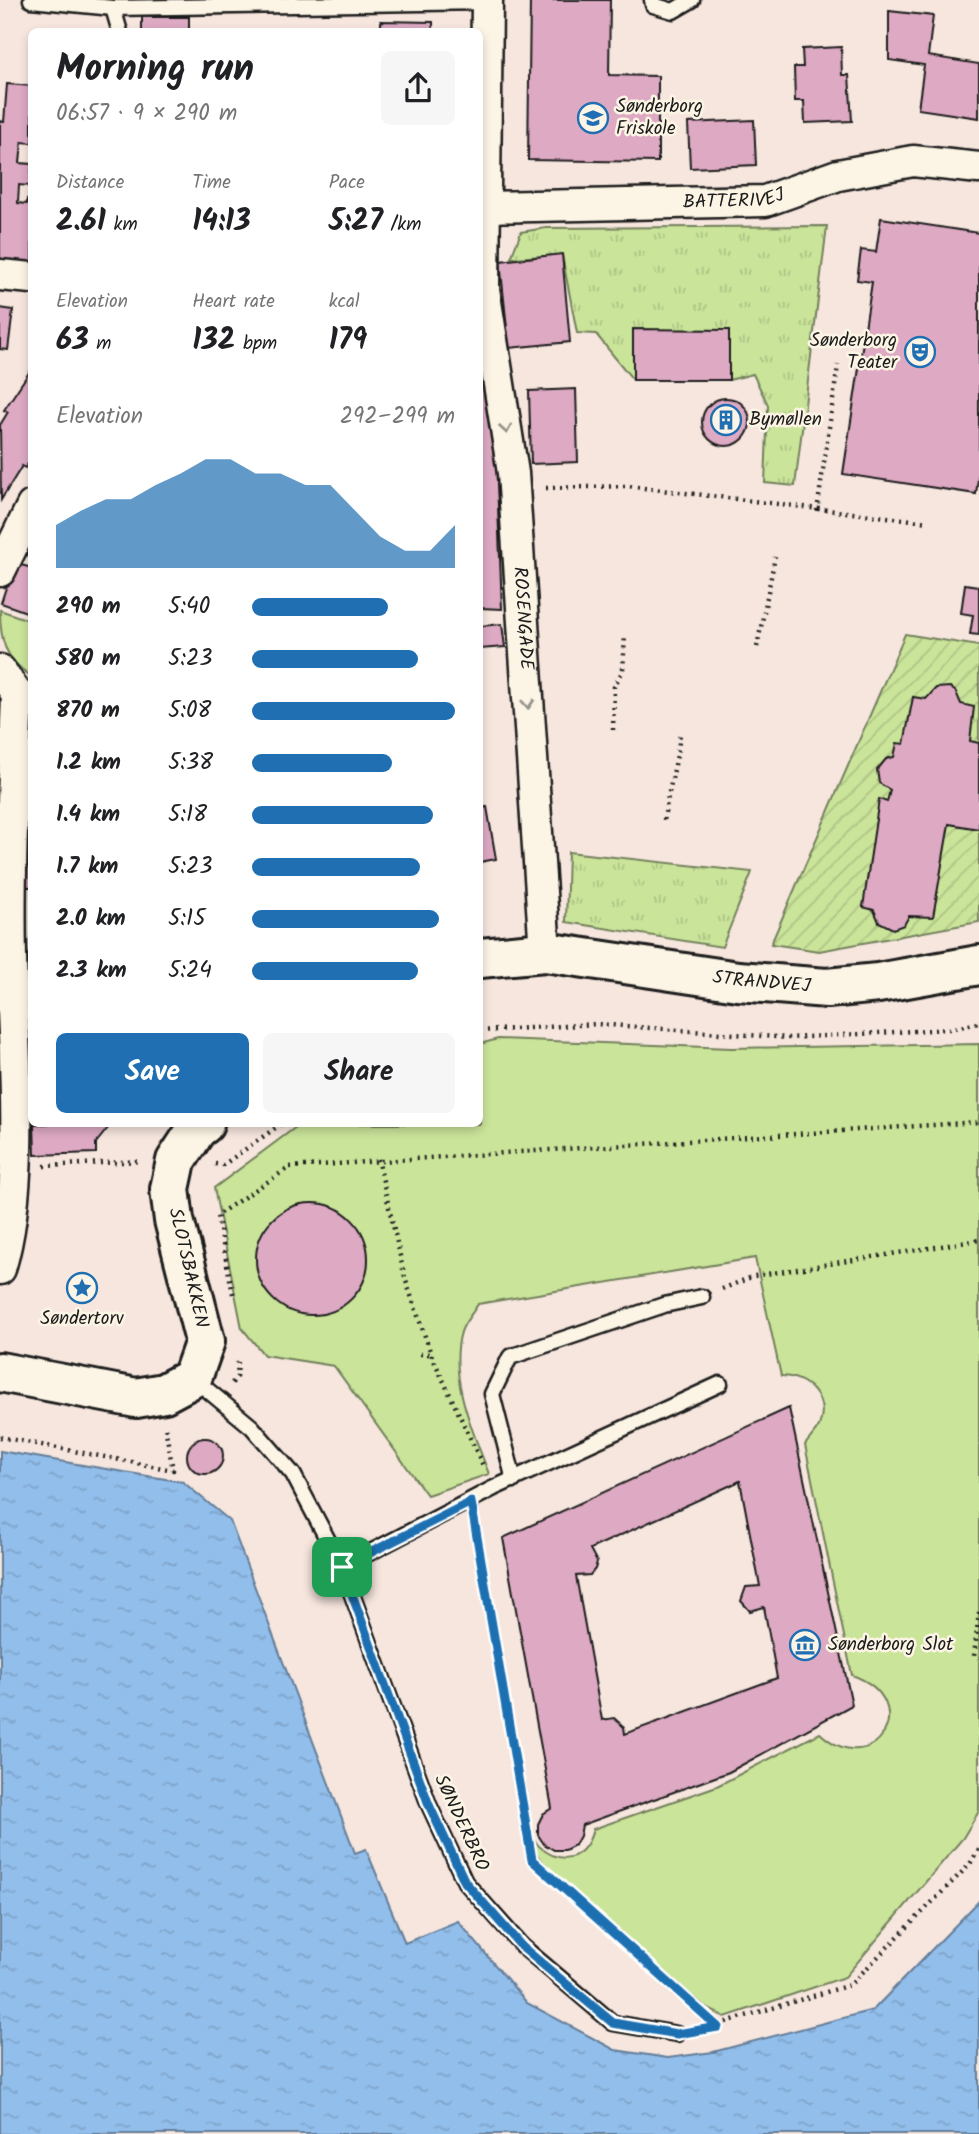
<!DOCTYPE html>
<html lang="en">
<head>
<meta charset="utf-8">
<style>
	body { margin:0; font-family:Kalam,sans-serif; background:#f6f6f6; color:#202124; height:100vh; display:flex; flex-direction:column; font-size:26px; white-space:nowrap }
	* { box-sizing:border-box; margin:0 }
	p { font-size:23px; color:#757577 }
	.icon { flex:none; width:38px; height:38px; fill:none; stroke:currentColor; stroke-width:2; stroke-linecap:round; stroke-linejoin:round }
	.map { position:relative; flex:1; overflow:hidden }
	.sheet { position:absolute; left:28px; top:28px; width:455px; height:1099px; display:flex; flex-direction:column; background:#fff; border-radius:10px; box-shadow:0 4px 10px #0003 }
	.sheet>* { flex:none }
	.pin { position:absolute; display:grid; place-items:center; width:60px; height:60px; color:#fff; margin:-30px; border-radius:14px; box-shadow:0 4px 10px #0006 }
	.round { display:grid; place-items:center; flex:none; width:74px; height:74px; border-radius:10px; background:#f6f6f6 }
	.summary { display:flex; align-items:center; justify-content:space-between; height:119px; padding:0 28px }
	h1 { font-size:38px; font-weight:700; line-height:52px }
	.figures { display:grid; grid-template-columns:repeat(3,1fr); gap:10px; height:119px; padding:7px 28px }
	.figures div { display:grid; align-content:center }
	.figures b { font-size:30px; font-weight:700 }
	.figures small { font-size:19px; font-weight:400 }
	.figures p { font-size:19px }
	.chart { height:196px; padding:14px 28px }
	.chart p { display:flex; justify-content:space-between }
	.chart svg { width:100%; height:126px; margin-top:7px; fill:#1f6fb2; opacity:.7 }
	.action { display:flex; gap:14px; margin-top:auto; padding:14px 28px }
	.action a { flex:1; height:80px; border-radius:10px; background:#1f6fb2; color:#fff; font-size:28px; font-weight:700; line-height:80px; text-align:center }
	.action a+a { background:#f6f6f6; color:#202124 }
	ul { padding:0 28px; list-style:none; font-size:23px }
	li { display:grid; grid-template-columns:112px 84px 1fr; align-items:center; height:52px }
	li i { height:18px; border-radius:9px; background:#1f6fb2 }
	.map>svg:first-child { display:block }
</style>
</head>
<body>
<div class="map">
<svg width="979" height="2134" viewBox="0 0 979 2134">
	<defs>
		<pattern id="grass-tufts" width="24" height="20" patternUnits="userSpaceOnUse" patternTransform="scale(1.75)"><rect width="24" height="20" fill="#cae49a"/><path d="M3 7l-1-3M5 7V3M7 7l1-3M15 17l-1-3M17 17v-4M19 17l1-3" fill="none" stroke="#adc384"/></pattern>
		<pattern id="garden-furrows" width="10" height="10" patternUnits="userSpaceOnUse" patternTransform="scale(1.75)"><rect width="10" height="10" fill="#cae49a"/><path d="M-1 1l2-2M0 10L10 0M9 11l2-2" fill="none" stroke="#adc384"/></pattern>
		<pattern id="water-ripples" width="26" height="14" patternUnits="userSpaceOnUse" patternTransform="scale(1.75)"><rect width="26" height="14" fill="#92beeb"/><path d="M2 4q2-2 4 0t4 0M15 11q2-2 4 0t4 0" fill="none" stroke="#7da3c9"/></pattern>
	</defs>
	<rect width="100%" height="100%" fill="#f6e6de"/>
	<filter id="ink" filterUnits="userSpaceOnUse"><feTurbulence type="fractalNoise" baseFrequency=".0143" numOctaves="2"/><feDisplacementMap in="SourceGraphic" scale="14" xChannelSelector="R" yChannelSelector="G"/><feConvolveMatrix kernelMatrix="1 2 1 2 8 2 1 2 1" color-interpolation-filters="sRGB"/></filter>
	<g filter="url(#ink)">
		<g fill="url(#grass-tufts)" stroke="#73805b" stroke-width="2">
			<polygon points="827,226 795,486 765,483 768,405 753,374 729,380 633,380 596,334 577,333 562,255 511,258 521,232 546,228"/>
			<polygon points="568,852 752,872 722,947 566,922"/>
		</g>
		<g fill="#cae49a" stroke="#73805b" stroke-width="2">
			<path d="M0,610L31,621V676C4,659 0,639 0,610Z"/>
			<path d="M498,1039L731,1048L979,1044V1811L963,1838L845,1977L725,2017L706,2008L568,1891L534,1852L531,1836C550,1865 584,1867 593,1829L717,1786L820,1733C875,1784 924,1701 852,1675L805,1445C809,1439 816,1432 819,1426C830,1398 806,1376 781,1376L755,1258L478,1304C473,1313 464,1322 461,1332C448,1377 473,1432 489,1474L427,1495L334,1366L264,1355L242,1328L214,1188L300,1124H480V1044Z"/>
		</g>
		<polygon fill="url(#garden-furrows)" stroke="#73805b" stroke-width="2" points="905,634 979,646 979,922 819,951 771,944"/>
		<polygon fill="url(#water-ripples)" stroke="#637d98" stroke-width="2" points="0,1451 183,1482 230,1521 355,1853 366,1849 405,1943 458,1921 527,2003 615,2050 668,2058 713,2052 873,2010 979,1901 979,2134 0,2134"/>
		<g fill="#dda9c3" stroke="#1c1c1c" stroke-width="2" fill-rule="evenodd">
			<polygon points="530,0 610,0 609,75 658,76 658,162 528,160"/>
			<polygon points="889,11 933,16 928,56 979,64 979,118 918,109 924,65 889,60"/>
			<rect x="142" y="17" width="47" height="15"/>
			<polygon points="381,21 433,22 433,32 381,32"/>
			<polygon points="841,47 842,75 849,75 852,121 805,123 804,101 795,101 794,67 803,67 802,49"/>
			<polygon points="7,84 32,86 32,143 22,142 20,163 32,164 30,186 19,185 18,203 27,204 27,199 32,200 32,263 0,260 0,121 4,122"/>
			<polygon points="754,120 756,165 690,168 688,123"/>
			<polygon points="881,218 979,233 979,471 976,494 843,474 872,282 857,280 861,250 876,252"/>
			<polygon points="562,254 570,342 509,348 500,261"/>
			<polygon points="0,308 13,310 8,350 0,349"/>
			<polygon points="633,329 729,330 729,380 633,380"/>
			<polygon points="480,361 486,361 495,429 502,609 480,608"/>
			<polygon points="32,368 32,458 25,468 22,466 1,500 0,425 8,412 4,410"/>
			<polygon points="576,389 578,462 531,464 529,391"/>
			<circle cx="726" cy="422" r="24"/>
			<polygon points="14,563 32,568 32,614 1,603"/>
			<polygon points="965,584 979,586 979,635 970,634 973,615 961,613"/>
			<polygon points="502,624 505,647 480,649 480,626"/>
			<polygon points="950,687 956,692 961,704 974,707 970,741 979,743 979,829 949,824 933,917 909,916 904,925 893,929 879,922 874,910 863,907 879,799 887,802 890,790 879,783 877,770 886,759 894,757 897,743 904,744 913,697 926,699 936,688"/>
			<polygon points="32,769 32,887 25,887 27,807"/>
			<polygon points="487,807 496,859 480,862 480,808"/>
			<polygon points="34,1124 102,1124 108,1128 96,1143 96,1153 35,1155"/>
			<circle cx="312" cy="1259" r="56"/>
			<path d="M789,1408L852,1705L729,1772L582,1825L580,1836L575,1845L565,1850H554L544,1844L538,1835V1824L543,1814L552,1808L503,1538ZM740,1481L760,1586L746,1587L741,1601L750,1611L764,1607L777,1678L625,1734L624,1727L614,1718L602,1720L576,1576L590,1575L595,1569L597,1562L590,1549Z"/>
			<circle cx="205" cy="1456" r="18"/>
		</g>
		<g fill="none" stroke-linecap="round" stroke-linejoin="round">
			<g stroke="#1c1c1c" stroke-width="19">
				<g id="lane">
					<polyline points="31,0 113,8 487,2"/>
					<polyline points="652,0 653,5 673,11 692,0"/>
					<polyline points="113,8 120,32"/>
					<polyline points="193,1378 252,1427 293,1474 342,1567 429,1805 465,1882 522,1946 613,2023 677,2034"/>
					<polyline points="514,1480 492,1394 510,1357 664,1305 702,1297"/>
					<polyline points="342,1567 494,1488 720,1384"/>
				</g>
			</g>
			<g stroke="#1c1c1c" stroke-width="35">
				<g id="street">
					<path id="s1" d="M487,0L484,289L513,473L545,952"/>
					<path id="s2" d="M484,207L765,201L838,175L913,161L979,168"/>
					<polyline points="0,275 32,278"/>
					<polyline points="0,571 32,506"/>
					<polyline points="0,670 17,694 32,703"/>
					<path d="M0,1269C27,1179 13,1051 11,956C9,869 14,781 17,694"/>
				</g>
			</g>
			<g stroke="#1c1c1c" stroke-width="44">
				<g id="secondary">
					<path id="s3" d="M480,958L545,952L738,981L827,988L878,983L979,965"/>
					<polyline points="0,1372 136,1398 164,1393 192,1378 205,1341 174,1220 170,1189 176,1161 197,1129 204,1124"/>
				</g>
			</g>
			<g stroke="#1c1c1c" stroke-width="4.5" stroke-dasharray="2 5" stroke-linecap="butt">
				<polyline points="546,488 628,486 928,522"/>
				<polyline points="817,511 838,365"/>
				<polyline points="757,647 775,557"/>
				<polyline points="613,730 614,687 623,670 625,635"/>
				<path d="M664,820C668,790 677,764 680,734"/>
				<polyline points="480,1031 596,1024 789,1038 949,1029 979,1023"/>
				<polyline points="378,1159 405,1278 431,1354 484,1468"/>
				<polyline points="215,1164 223,1165 281,1124"/>
				<polyline points="44,1166 140,1161"/>
				<polyline points="722,1289 754,1276 979,1240"/>
				<polyline points="233,1294 217,1215 290,1167 979,1122"/>
				<polyline points="420,1354 431,1354"/>
				<polyline points="232,1383 237,1377 238,1358"/>
				<polyline points="0,1437 173,1470 165,1427"/>
				<polyline points="474,1524 532,1860 718,2027"/>
				<polyline points="979,1612 974,1656 979,1658"/>
				<polyline points="699,2030 850,1985 970,1864 979,1849"/>
			</g>
			<use href="#lane" stroke="#fcf5e5" stroke-width="14"/>
			<use href="#street" stroke="#fcf5e5" stroke-width="30"/>
			<use href="#secondary" stroke="#fcf5e5" stroke-width="38"/>
		</g>
		<defs><path id="oneway-chevron" d="M-2-3.5L2.5 0L-2 3.5" fill="none" stroke-width="1.6" stroke-linecap="round" stroke-linejoin="round" transform="scale(1.75)"/></defs>
		<g stroke="#97938b">
			<use href="#oneway-chevron" transform="translate(506 429) rotate(81)"/>
			<use href="#oneway-chevron" transform="translate(528 704) rotate(86)"/>
		</g>
	</g>
	<g fill="none" stroke-linecap="round" stroke-linejoin="round" filter="url(#ink)">
		<g stroke="#fff" stroke-width="14">
			<polygon id="route" points="471,1502 532,1860 718,2027 677,2034 613,2023 522,1947 465,1882 429,1805 342,1567"/>
		</g>
		<use href="#route" stroke="#1f6fb2" stroke-width="9"/>
	</g>
	<defs>
		<g id="school-ring" transform="scale(1.575)"><circle r="9.5" fill="#fcf5e5" stroke="#1f6fb2" stroke-width="1.5"/><path d="M0-5L7-2L0 1L-7-2ZM-4 1L0 2.5L4 1V4Q0 6-4 4Z" fill="#1f6fb2"/></g>
		<g id="theatre-ring" transform="scale(1.575)"><circle r="9.5" fill="#fcf5e5" stroke="#1f6fb2" stroke-width="1.5"/><path d="M-5-5.5Q0-4 5-5.5V0Q5 5 0 6Q-5 5-5 0ZM-3.3-2.5H-1v1.5H-3.3ZM1-2.5H3.3v1.5H1ZM-2.8 1Q0 5.5 2.8 1Z" fill="#1f6fb2"/></g>
		<g id="building-ring" transform="scale(1.575)"><circle r="9.5" fill="#fcf5e5" stroke="#1f6fb2" stroke-width="1.5"/><path d="M-4-6H4V6H1V3H-1V6H-4ZM-2.5-4.3h1.7v1.8h-1.7ZM.8-4.3h1.7v1.8H.8ZM-2.5-1h1.7V.8h-1.7ZM.8-1h1.7V.8H.8Z" fill="#1f6fb2"/></g>
		<g id="sight-ring" transform="scale(1.575)"><circle r="9.5" fill="#fcf5e5" stroke="#1f6fb2" stroke-width="1.5"/><path d="M0-6L1.8-2.2L6-1.7L2.9 1.2L3.7 5.4L0 3.3L-3.7 5.4L-2.9 1.2L-6-1.7L-1.8-2.2Z" fill="#1f6fb2"/></g>
		<g id="museum-ring" transform="scale(1.575)"><circle r="9.5" fill="#fcf5e5" stroke="#1f6fb2" stroke-width="1.5"/><path d="M0-6L6-3V-2H-6V-3ZM-5-1h2V3h-2ZM-1-1h2V3h-2ZM3-1h2V3H3ZM-6 4H6V6H-6Z" fill="#1f6fb2"/></g>
	</defs>
	<g fill-rule="evenodd">
		<use href="#school-ring" x="593" y="118"/>
		<use href="#theatre-ring" x="920" y="352"/>
		<use href="#building-ring" x="726" y="420"/>
		<use href="#sight-ring" x="82" y="1288"/>
		<use href="#museum-ring" x="805" y="1645"/>
	</g>
	<g text-anchor="middle" dominant-baseline="central" stroke-width="5" stroke-linejoin="round" paint-order="stroke">
		<g font-size="19" fill="#1c1c1c" stroke="#fcf5e5" text-anchor="start">
			<text x="616" y="107">Sønderborg<tspan x="616" dy="22">Friskole</tspan></text>
			<text x="897" y="341" text-anchor="end">Sønderborg<tspan x="897" dy="22">Teater</tspan></text>
			<text x="749" y="420">Bymøllen</text>
			<text x="82" y="1319" text-anchor="middle">Søndertorv</text>
			<text x="828" y="1645">Sønderborg Slot</text>
		</g>
		<g font-size="19" fill="#1c1c1c" stroke="#fcf5e5">
			<text stroke="none"><textPath href="#s2" startOffset="250">BATTERIVEJ</textPath></text>
			<text stroke="none"><textPath href="#s1" startOffset="621">ROSENGADE</textPath></text>
			<text stroke="none"><textPath href="#s3" startOffset="284">STRANDVEJ</textPath></text>
			<text transform="translate(188 1268) rotate(77)">SLOTSBAKKEN</text>
			<text transform="translate(461 1823) rotate(65)">SØNDERBRO</text>
		</g>
	</g>
</svg>
<div class="pin" style="left:342px;top:1567px;background:#1e9e55"><svg class="icon" aria-label="arrive" viewBox="0 0 24 24"><path d="M6 21V4h12l-3 4 3 4H6"/></svg></div>
<section class="sheet">
<div class="summary"><div><h1>Morning run</h1><p>06:57 · 9 × 290 m</p></div><a class="round"><svg class="icon" aria-label="share" viewBox="0 0 24 24"><path d="M12 15V3M7 8l5-5 5 5M5 13v7h14v-7"/></svg></a></div>
<div class="figures">
<div><p>Distance</p><b>2.61<small> km</small></b></div>
<div><p>Time</p><b>14:13</b></div>
<div><p>Pace</p><b>5:27<small> /km</small></b></div>
</div>
<div class="figures">
<div><p>Elevation</p><b>63<small> m</small></b></div>
<div><p>Heart rate</p><b>132<small> bpm</small></b></div>
<div><p>kcal</p><b>179</b></div>
</div>
<div class="chart"><p><span>Elevation</span>292–299 m</p>
<svg viewBox="0 0 160 44" preserveAspectRatio="none"><path d="M0 44V29L10 24L20 20L30 20L40 15L50 11L60 6L70 6L80 11L90 11L100 15L110 15L120 24L130 33L140 38L150 38L160 29V44z"/></svg>
</div>
<ul>
<li><b>290 m</b>5:40<i style="width:67%"></i></li>
<li><b>580 m</b>5:23<i style="width:82%"></i></li>
<li><b>870 m</b>5:08<i style="width:100%"></i></li>
<li><b>1.2 km</b>5:38<i style="width:69%"></i></li>
<li><b>1.4 km</b>5:18<i style="width:89%"></i></li>
<li><b>1.7 km</b>5:23<i style="width:83%"></i></li>
<li><b>2.0 km</b>5:15<i style="width:92%"></i></li>
<li><b>2.3 km</b>5:24<i style="width:82%"></i></li>
</ul>
<div class="action"><a>Save</a><a>Share</a></div>
</section>
</div>
</body>
</html>
